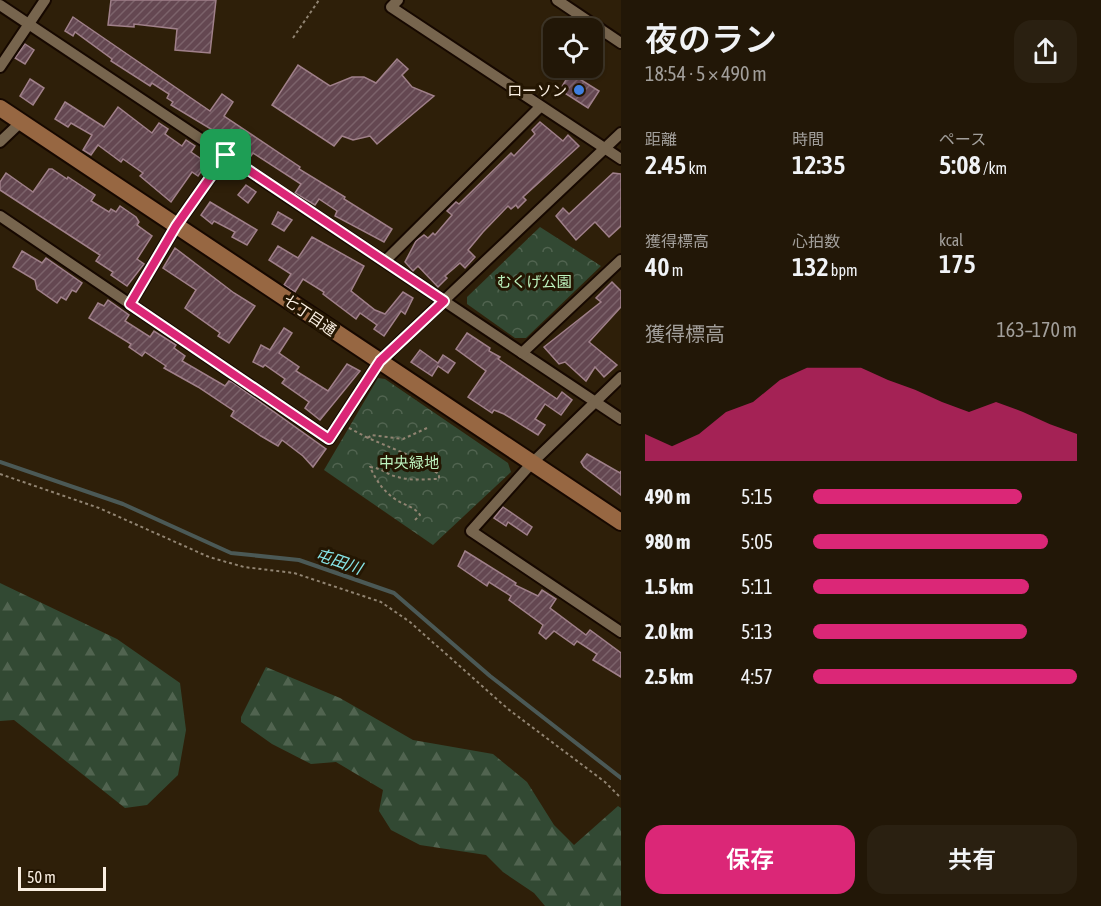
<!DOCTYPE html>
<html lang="ja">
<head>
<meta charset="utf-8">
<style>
	body { margin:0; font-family:"Asap Condensed","Noto Sans JP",sans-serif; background:#2a2011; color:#f1f3f6; height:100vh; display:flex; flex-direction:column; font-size:22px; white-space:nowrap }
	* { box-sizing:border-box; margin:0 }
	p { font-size:20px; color:#a29f9b }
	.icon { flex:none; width:33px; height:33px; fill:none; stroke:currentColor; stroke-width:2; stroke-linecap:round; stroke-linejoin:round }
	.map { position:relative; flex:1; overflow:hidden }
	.panel { display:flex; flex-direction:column; background:#221707; width:480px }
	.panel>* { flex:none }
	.buttons { position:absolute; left:543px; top:18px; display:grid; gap:12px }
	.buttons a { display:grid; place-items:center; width:60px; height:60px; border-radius:12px; background:#221707; box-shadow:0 2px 4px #0004,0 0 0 2px #3f3628; font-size:30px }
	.scale { position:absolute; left:18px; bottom:15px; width:88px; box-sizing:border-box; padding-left:6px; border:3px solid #faefe2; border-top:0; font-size:16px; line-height:21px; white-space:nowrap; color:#faefe2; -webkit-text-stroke:4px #241602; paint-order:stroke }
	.pin { position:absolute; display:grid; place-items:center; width:51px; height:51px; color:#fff; margin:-26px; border-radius:12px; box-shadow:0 3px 9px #0006 }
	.round { display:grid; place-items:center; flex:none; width:63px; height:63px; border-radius:18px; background:#2a2011 }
	.summary { display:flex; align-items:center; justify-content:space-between; height:102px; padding:0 24px }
	h1 { font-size:33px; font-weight:600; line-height:45px }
	.metrics { display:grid; grid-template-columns:repeat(3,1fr); gap:9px; height:102px; padding:6px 24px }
	.metrics div { display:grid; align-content:center }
	.metrics b { font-size:26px; font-weight:600 }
	.metrics small { font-size:16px; font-weight:400 }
	.metrics p { font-size:16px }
	.chart { height:168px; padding:12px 24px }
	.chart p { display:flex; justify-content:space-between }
	.chart svg { width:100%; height:108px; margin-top:6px; fill:#db2777; opacity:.7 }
	.cta { display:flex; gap:12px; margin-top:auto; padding:12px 24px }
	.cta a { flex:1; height:69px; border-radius:18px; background:#db2777; color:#fff; font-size:24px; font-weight:600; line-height:69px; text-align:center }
	.cta a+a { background:#2a2011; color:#f1f3f6 }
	ul { padding:0 24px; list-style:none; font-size:20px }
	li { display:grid; grid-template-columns:96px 72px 1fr; align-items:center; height:45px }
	li i { height:15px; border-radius:8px; background:#db2777 }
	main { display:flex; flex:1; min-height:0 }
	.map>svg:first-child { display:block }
</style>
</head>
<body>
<main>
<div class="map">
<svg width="621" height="906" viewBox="0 0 621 906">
	<defs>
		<pattern id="forest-firs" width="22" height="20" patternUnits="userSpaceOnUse" patternTransform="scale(1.5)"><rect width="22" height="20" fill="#324933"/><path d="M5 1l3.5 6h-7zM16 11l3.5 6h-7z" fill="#516450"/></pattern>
		<pattern id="park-crowns" width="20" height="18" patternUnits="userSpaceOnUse" patternTransform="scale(1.5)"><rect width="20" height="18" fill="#324933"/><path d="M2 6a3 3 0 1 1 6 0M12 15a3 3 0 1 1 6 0" fill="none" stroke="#516450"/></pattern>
		<pattern id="building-hatch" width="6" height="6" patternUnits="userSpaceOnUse" patternTransform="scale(1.5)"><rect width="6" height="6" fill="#644751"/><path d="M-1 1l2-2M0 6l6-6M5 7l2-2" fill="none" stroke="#7b626a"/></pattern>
	</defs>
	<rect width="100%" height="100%" fill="#2e1f09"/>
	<g fill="url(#forest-firs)">
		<polygon points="0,583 117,639 180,683 186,730 178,775 147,805 125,808 14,720 0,721"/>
		<polygon points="266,667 340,698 413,740 493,754 527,782 554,825 574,845 618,806 621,808 621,906 545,906 534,893 503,872 486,855 420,845 391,830 379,811 383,790 336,762 311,764 272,744 241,722 241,717"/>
	</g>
	<g fill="url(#park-crowns)">
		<polygon points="540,227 601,266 526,338 515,338 467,304 467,297"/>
		<polygon points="378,378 385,379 508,463 511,472 433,545 324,470"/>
	</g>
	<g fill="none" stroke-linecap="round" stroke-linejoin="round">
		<polyline stroke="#4b5956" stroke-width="4" points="0,462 123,504 231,553 299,560 394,593 490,676 621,778"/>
	</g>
	<g fill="url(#building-hatch)" stroke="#a0808a" stroke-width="1.5">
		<polygon points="111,0 216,0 210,53 175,50 177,29 134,24 134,27 108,25"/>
		<polygon points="73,17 210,111 222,94 233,102 224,116 300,167 299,169 345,197 344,199 392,229 384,242 335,216 337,211 319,199 315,205 295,193 301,184 253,153 248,160 213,137 216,132 171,105 173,102 167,98 169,94 152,83 150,86 111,61 112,59 75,32 73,36 65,31"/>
		<polygon points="25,44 34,50 25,64 15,58"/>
		<polygon points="397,59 408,69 402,75 412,87 434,96 377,144 370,136 353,140 342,136 334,146 272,105 298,65 330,86 352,77 364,77 376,83"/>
		<polygon points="570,73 599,91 588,108 560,90"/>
		<polygon points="30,79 44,88 33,105 20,96"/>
		<polygon points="65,102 104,127 118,107 152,133 159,123 168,129 165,134 182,146 186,140 195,146 191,152 207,163 198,176 192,172 171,202 140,176 143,173 123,159 121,162 98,145 91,155 83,150 92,135 71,123 68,127 55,119"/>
		<polygon points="540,122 563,141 568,135 579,146 523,197 526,200 518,208 516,205 511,209 508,206 483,232 468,250 475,257 465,268 460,263 445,276 447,278 438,287 418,266 413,271 405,262 416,241 424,235 428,238 433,233 435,235 452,215 447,211 456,202 459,204 511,153 514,156 535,134 532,130"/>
		<polygon points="49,169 52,169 67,179 68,177 95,195 91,201 109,212 111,209 116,212 120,206 136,217 139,222 137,225 152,236 137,259 144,264 127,286 111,275 113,272 96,261 100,255 0,190 0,182 6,173 33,192"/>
		<polygon points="613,173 621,174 621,226 609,237 595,222 576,240 556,216 563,208 569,214"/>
		<polygon points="246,185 256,192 248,203 238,195"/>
		<polygon points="210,202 257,230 247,245 232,237 235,232 214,221 212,224 201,215"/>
		<polygon points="278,212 292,220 284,231 272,224"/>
		<polygon points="312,237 364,266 351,291 375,310 385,314 403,292 413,298 405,314 401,311 384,336 374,329 377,325 360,313 356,319 323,294 324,292 303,279 295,292 284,285 291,274 269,260 278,246 298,258"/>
		<polygon points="175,248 234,293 255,306 229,343 218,336 220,333 185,308 196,290 163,268"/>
		<polygon points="22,251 42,263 46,258 82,283 76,292 72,290 66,300 61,297 57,303 37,289 35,280 13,267"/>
		<polygon points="612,282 621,291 621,307 589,342 617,365 604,377 595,367 586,381 565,362 559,364 544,347 601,302 596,298"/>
		<polygon points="108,300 129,315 125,321 150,337 154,331 176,345 174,348 185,356 182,361 225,386 229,381 232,382 326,449 313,467 303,456 282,440 278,446 261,436 231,416 234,411 198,387 164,368 166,366 145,352 142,356 129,347 131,344 89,318 98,303 104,306"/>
		<polygon points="284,328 292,333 279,353 299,367 296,371 328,391 347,364 360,371 320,420 305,408 309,402 282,383 285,379 265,365 263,367 253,362 261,345 270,350"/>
		<polygon points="467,333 490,348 489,351 500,357 498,359 557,399 562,392 572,400 561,415 545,404 535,419 545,425 538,435 504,414 494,410 492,413 468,397 486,371 456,349"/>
		<polygon points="420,350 438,363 443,355 455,363 448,373 438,366 432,376 411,362"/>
		<polygon points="587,454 620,473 621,471 621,495 584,467 581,462"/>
		<polygon points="503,507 532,527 527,535 508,522 506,526 494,518"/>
		<polygon points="465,551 516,583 515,585 538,596 542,590 556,599 550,608 586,635 590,630 621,653 621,677 593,660 597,654 577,641 574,645 554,631 546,639 539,633 543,625 509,600 511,596 489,582 487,586 458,566"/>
	</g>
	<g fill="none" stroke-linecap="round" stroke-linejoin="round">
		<g stroke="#160800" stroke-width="14">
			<g id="street">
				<polyline points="398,0 391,7 621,159"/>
				<polyline points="557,0 621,43"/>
				<polyline points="0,5 621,419"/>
				<polyline points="0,67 45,0"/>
				<polyline points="0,142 21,122"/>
				<polyline points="0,216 329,439 380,361 621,133"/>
				<polyline points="385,261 540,107"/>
				<polyline points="130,304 176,226 226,155"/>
				<polyline points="522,353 621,260"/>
				<polyline points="621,377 532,463 471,531 621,632"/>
			</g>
		</g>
		<g stroke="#160800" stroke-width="20">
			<polyline id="secondary" points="0,108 621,522"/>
		</g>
		<g stroke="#918472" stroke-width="2" stroke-dasharray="3 3" stroke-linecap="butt">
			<polyline points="293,38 319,0"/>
			<polyline points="349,428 368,438"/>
			<polyline points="0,474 99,508 209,557 244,567 294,573 381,602 410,622 508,709 605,782 621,798"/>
			<path d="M415,520L420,515C414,506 403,505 395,499C383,491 376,480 370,467C382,468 387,475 398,477C411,481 425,479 439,479V474L406,454L368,438L371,435L403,439L427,428"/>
		</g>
		<use href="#street" stroke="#77654e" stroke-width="10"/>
		<use href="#secondary" stroke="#976742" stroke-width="16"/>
	</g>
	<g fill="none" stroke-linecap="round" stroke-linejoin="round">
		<g stroke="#fff" stroke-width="12">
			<polygon id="route" points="226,155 444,301 380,361 329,439 130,304 176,226"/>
		</g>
		<use href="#route" stroke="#db2777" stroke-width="8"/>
	</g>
	<circle fill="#3f7fe0" stroke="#241602" stroke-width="2" cx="579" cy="90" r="6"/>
	<g text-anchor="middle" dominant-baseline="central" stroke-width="6" stroke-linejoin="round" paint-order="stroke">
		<g font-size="15" fill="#faefe2" stroke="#241602" text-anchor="end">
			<text x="567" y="90">ローソン</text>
		</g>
		<g font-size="15" fill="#bdf3be" stroke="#241602">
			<text x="534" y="281">むくげ公園</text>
			<text x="409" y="462">中央緑地</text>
		</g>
		<g font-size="15" fill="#faefe2" stroke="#241602">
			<text transform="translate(310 315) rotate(34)">七丁目通</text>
		</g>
		<g font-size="16" font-style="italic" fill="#87e5e8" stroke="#241602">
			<text transform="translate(339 561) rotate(19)">屯田川</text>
		</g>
	</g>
</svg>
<div class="buttons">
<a><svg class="icon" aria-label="locate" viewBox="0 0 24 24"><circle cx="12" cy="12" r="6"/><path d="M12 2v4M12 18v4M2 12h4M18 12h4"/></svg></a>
</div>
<div class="scale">50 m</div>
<div class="pin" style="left:226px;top:155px;background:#1e9e55"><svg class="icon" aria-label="arrive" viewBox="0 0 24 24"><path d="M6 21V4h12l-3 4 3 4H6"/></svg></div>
</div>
<section class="panel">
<div class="summary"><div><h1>夜のラン</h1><p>18:54 · 5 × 490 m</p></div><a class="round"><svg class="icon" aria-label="share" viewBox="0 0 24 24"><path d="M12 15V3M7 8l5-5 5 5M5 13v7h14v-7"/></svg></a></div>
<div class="metrics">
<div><p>距離</p><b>2.45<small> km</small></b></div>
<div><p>時間</p><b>12:35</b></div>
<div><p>ペース</p><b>5:08<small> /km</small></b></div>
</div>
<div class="metrics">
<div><p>獲得標高</p><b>40<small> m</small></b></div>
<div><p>心拍数</p><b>132<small> bpm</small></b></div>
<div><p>kcal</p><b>175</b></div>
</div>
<div class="chart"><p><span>獲得標高</span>163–170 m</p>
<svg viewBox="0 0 160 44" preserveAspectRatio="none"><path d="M0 44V33L10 38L20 33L30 24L40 20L50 11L60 6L70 6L80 6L90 11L100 15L110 20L120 24L130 20L140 24L150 29L160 33V44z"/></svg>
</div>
<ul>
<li><b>490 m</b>5:15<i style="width:79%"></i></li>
<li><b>980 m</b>5:05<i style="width:89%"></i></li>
<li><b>1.5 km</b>5:11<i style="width:82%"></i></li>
<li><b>2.0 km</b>5:13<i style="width:81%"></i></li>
<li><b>2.5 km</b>4:57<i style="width:100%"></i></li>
</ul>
<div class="cta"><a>保存</a><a>共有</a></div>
</section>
</main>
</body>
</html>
